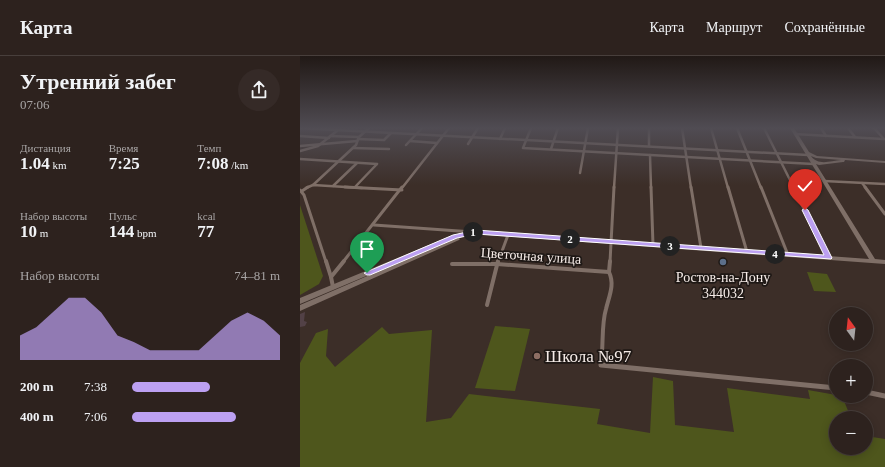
<!DOCTYPE html>
<html lang="ru">
<head>
<meta charset="utf-8">
<style>
	body { margin:0; font-family:"Times New Roman",serif; background:#352a27; color:#f1f3f6; height:100vh; display:flex; flex-direction:column; font-size:15px; white-space:nowrap }
	* { box-sizing:border-box; margin:0 }
	p { font-size:13px; color:#a7a4a4 }
	.icon { flex:none; width:22px; height:22px; fill:none; stroke:currentColor; stroke-width:2; stroke-linecap:round; stroke-linejoin:round }
	.map { position:relative; flex:1; overflow:hidden }
	.sheet { display:flex; flex-direction:column; background:#2d221e; width:300px }
	.sheet>* { flex:none }
	.needle { width:26px; rotate:345deg }
	.tools { position:absolute; left:529px; top:251px; display:grid; gap:8px }
	.tools a { display:grid; place-items:center; width:44px; height:44px; border-radius:50%; background:#2d221e; box-shadow:0 2px 10px #0003,0 0 0 1px #483f3c; font-size:20px }
	.pin { position:absolute; display:grid; place-items:center; width:34px; height:34px; color:#fff; margin:-41px -17px; border-radius:50% 50% 50% 0; rotate:-45deg; box-shadow:0 0 4px #0007 }
	.pin .icon { rotate:45deg }
	.km { position:absolute; width:20px; height:20px; margin:-10px; border-radius:50%; background:#222; color:#fff; font-size:11px; line-height:20px; text-align:center }
	.round { display:grid; place-items:center; flex:none; width:42px; height:42px; border-radius:21px; background:#352a27 }
	.summary { display:flex; align-items:center; justify-content:space-between; height:68px; padding:0 20px }
	h1 { font-size:22px; font-weight:600; line-height:30px }
	.figures { display:grid; grid-template-columns:repeat(3,1fr); gap:6px; height:68px; padding:4px 20px }
	.figures div { display:grid; align-content:center }
	.figures b { font-size:17px; font-weight:600 }
	.figures small { font-size:11px; font-weight:400 }
	.figures p { font-size:11px }
	.chart { height:112px; padding:8px 20px }
	.chart p { display:flex; justify-content:space-between }
	.chart svg { width:100%; height:72px; margin-top:4px; fill:#bca0f2; opacity:.7 }
	ul { padding:0 20px; list-style:none; font-size:13px }
	li { display:grid; grid-template-columns:64px 48px 1fr; align-items:center; height:30px }
	li i { height:10px; border-radius:5px; background:#bca0f2 }
	header { display:flex; align-items:center; gap:24px; box-sizing:border-box; height:56px; padding:0 20px; background:#2d221e; border-bottom:1px solid #483f3c }
	header strong { font-size:19px }
	nav { display:flex; gap:22px; margin-inline-start:auto; font-size:14px }
	main { display:flex; flex:1; min-height:0 }
	.map>svg:first-child { display:block }
</style>
</head>
<body>
<header>
<strong>Карта</strong>
<nav><a>Карта</a><a>Маршрут</a><a>Сохранённые</a></nav>
</header>
<main>
<section class="sheet">
<div class="summary"><div><h1>Утренний забег</h1><p>07:06</p></div><a class="round"><svg class="icon" aria-label="share" viewBox="0 0 24 24"><path d="M12 15V3M7 8l5-5 5 5M5 13v7h14v-7"/></svg></a></div>
<div class="figures">
<div><p>Дистанция</p><b>1.04<small> km</small></b></div>
<div><p>Время</p><b>7:25</b></div>
<div><p>Темп</p><b>7:08<small> /km</small></b></div>
</div>
<div class="figures">
<div><p>Набор высоты</p><b>10<small> m</small></b></div>
<div><p>Пульс</p><b>144<small> bpm</small></b></div>
<div><p>kcal</p><b>77</b></div>
</div>
<div class="chart"><p><span>Набор высоты</span>74–81 m</p>
<svg viewBox="0 0 160 44" preserveAspectRatio="none"><path d="M0 44V29L10 24L20 15L30 6L40 6L50 15L60 29L70 33L80 38L90 38L100 38L110 38L120 29L130 20L140 15L150 20L160 29V44z"/></svg>
</div>
<ul>
<li><b>200 m</b>7:38<i style="width:53%"></i></li>
<li><b>400 m</b>7:06<i style="width:70%"></i></li>
</ul>
</section>
<div class="map">
<svg width="585" height="411" viewBox="0 0 585 411">
	<rect width="100%" height="100%" fill="#3c2e28"/>
	<g fill="#4e561c">
		<polygon points="0,149 23,220 19,228 0,239"/>
		<polygon points="507,216 527,218 536,236 514,235"/>
		<polygon points="195,270 230,273 215,335 175,332"/>
		<polygon points="82,271 89,278 132,274 126,366 151,362 169,338 300,353 297,368 350,377 353,321 373,325 375,369 434,376 427,332 510,343 508,334 542,340 551,362 536,362 536,392 566,392 566,380 585,383 585,411 0,411 0,307 16,277 28,273 26,300 35,311"/>
	</g>
	<polygon fill="#524146" points="5,256 4,265 7,266 5,270 0,271 0,258"/>
	<g fill="none" stroke-linecap="round" stroke-linejoin="round">
		<g stroke="#7f6f67" stroke-width="2.5">
			<polyline points="0,72 508,99"/>
			<polyline points="231,72 223,92 514,108"/>
			<polyline points="349,72 349,90"/>
			<polyline points="382,72 391,132"/>
			<polyline points="411,72 428,132"/>
			<polyline points="437,72 461,132"/>
			<polyline points="464,72 494,132"/>
			<polyline points="521,72 526,80"/>
			<polyline points="548,72 555,81"/>
			<polyline points="574,72 584,83"/>
			<polyline points="495,78 584,83"/>
			<polyline points="0,80 29,82"/>
			<polyline points="30,80 59,81"/>
			<polyline points="58,83 84,84 91,77"/>
			<polyline points="200,83 205,72"/>
			<polyline points="110,85 137,87"/>
			<polyline points="168,88 178,72"/>
			<polyline points="106,89 122,72"/>
			<polyline points="0,90 57,85"/>
			<polyline points="53,92 89,93"/>
			<polyline points="251,93 258,72"/>
			<polyline points="0,95 18,90 38,74"/>
			<polyline points="350,99 351,132"/>
			<polyline points="0,103 77,108"/>
			<polyline points="280,117 288,72"/>
			<polyline points="524,125 585,128"/>
			<polyline points="562,127 566,132"/>
			<polyline points="13,129 56,89 59,81 69,72"/>
			<polyline points="33,130 57,107"/>
			<polyline points="55,131 77,108"/>
			<polyline points="6,132 13,129 62,132"/>
			<polyline points="102,132 149,72"/>
			<polyline points="314,132 318,72"/>
		</g>
		<g stroke="#7f6f67" stroke-width="3">
			<polyline points="45,131 102,134"/>
			<polyline points="351,131 353,189"/>
			<polyline points="391,131 401,192"/>
			<polyline points="428,131 447,196"/>
			<polyline points="461,131 488,199"/>
			<polyline points="493,131 529,202"/>
			<polyline points="565,131 585,158"/>
			<polyline points="0,134 4,139 26,206"/>
			<polyline points="2,135 8,131"/>
			<polyline points="74,169 173,176"/>
			<polyline points="43,206 102,131"/>
			<polyline points="198,206 208,179"/>
			<polyline points="310,206 314,131"/>
		</g>
		<g stroke="#7f6f67" stroke-width="4">
			<polyline points="26,205 31,221"/>
			<polyline points="152,208 197,208 309,216"/>
			<polyline points="309,216 310,205"/>
			<polyline points="33,231 31,221 44,205"/>
			<polyline points="187,249 198,205"/>
			<path d="M302,297C303,283 302,266 306,253C309,240 315,229 309,216"/>
		</g>
		<g stroke="#7f6f67" stroke-width="5">
			<polyline points="302,296 301,309 536,332"/>
			<polyline points="566,336 585,340"/>
		</g>
		<path fill="#7f6f67" fill-rule="evenodd" d="M490,72H494L509,96L517,100L585,105V107L545,104L544,106H543L519,109L516,108L575,203L585,204V208L172,178L159,182L160,183L159,184L0,255V249L123,196L0,248V242L146,182L172,174L569,203ZM511,100L516,102L541,104C530,105 518,110 511,100Z"/>
	</g>
	<linearGradient id="sky" x2="0" y2="1"><stop stop-color="#211916"/><stop offset="0.56" stop-color="#504c53"/><stop offset="1" stop-color="#504c53" stop-opacity="0"/></linearGradient>
	<rect width="585" height="129" fill="url(#sky)"/>
	<polygon fill="#bca0f2" stroke="#fff" points="505,152 508,154 532,202 531,203 176,178 157,182 70,219 67,219 64,217 153,179 176,174 524,199 502,154"/>
	<circle fill="#5c6f8a" stroke="#1e1815" stroke-width="1.5" cx="423" cy="206" r="4"/>
	<circle fill="#8d6e63" stroke="#1e1815" stroke-width="1.5" cx="237" cy="300" r="4"/>
	<g text-anchor="middle" dominant-baseline="central" stroke-width="3.5" stroke-linejoin="round" paint-order="stroke">
		<g font-size="14" fill="#f6ece8" stroke="#1e1815">
			<text transform="translate(231 200) rotate(4)">Цветочная улица</text>
		</g>
		<g font-size="14" fill="#f6ece8" stroke="#1e1815">
			<text x="423" y="221">Ростов-на-Дону<tspan x="423" dy="16">344032</tspan></text>
		</g>
		<g font-size="17" fill="#f6ece8" stroke="#1e1815" text-anchor="start">
			<text x="245" y="300">Школа №97</text>
		</g>
	</g>
</svg>
<div class="tools">
<a><svg class="needle" viewBox="-14 -14 28 28"><path d="M0-13l5 13h-10z" fill="#e53935"/><path d="M0 13l5-13h-10z" fill="#a7a4a4"/></svg></a>
<a>+</a>
<a>−</a>
</div>
<div class="pin" style="left:67px;top:217px;background:#1e9e55"><svg class="icon" aria-label="arrive" viewBox="0 0 24 24"><path d="M6 21V4h12l-3 4 3 4H6"/></svg></div>
<div class="pin" style="left:505px;top:154px;background:#d93025"><svg class="icon" aria-label="check" viewBox="0 0 24 24"><path d="M5 12l5 5 9-10"/></svg></div>
<b class="km" style="left:173px;top:176px">1</b>
<b class="km" style="left:270px;top:183px">2</b>
<b class="km" style="left:370px;top:190px">3</b>
<b class="km" style="left:475px;top:198px">4</b>
</div>
</main>
</body>
</html>
